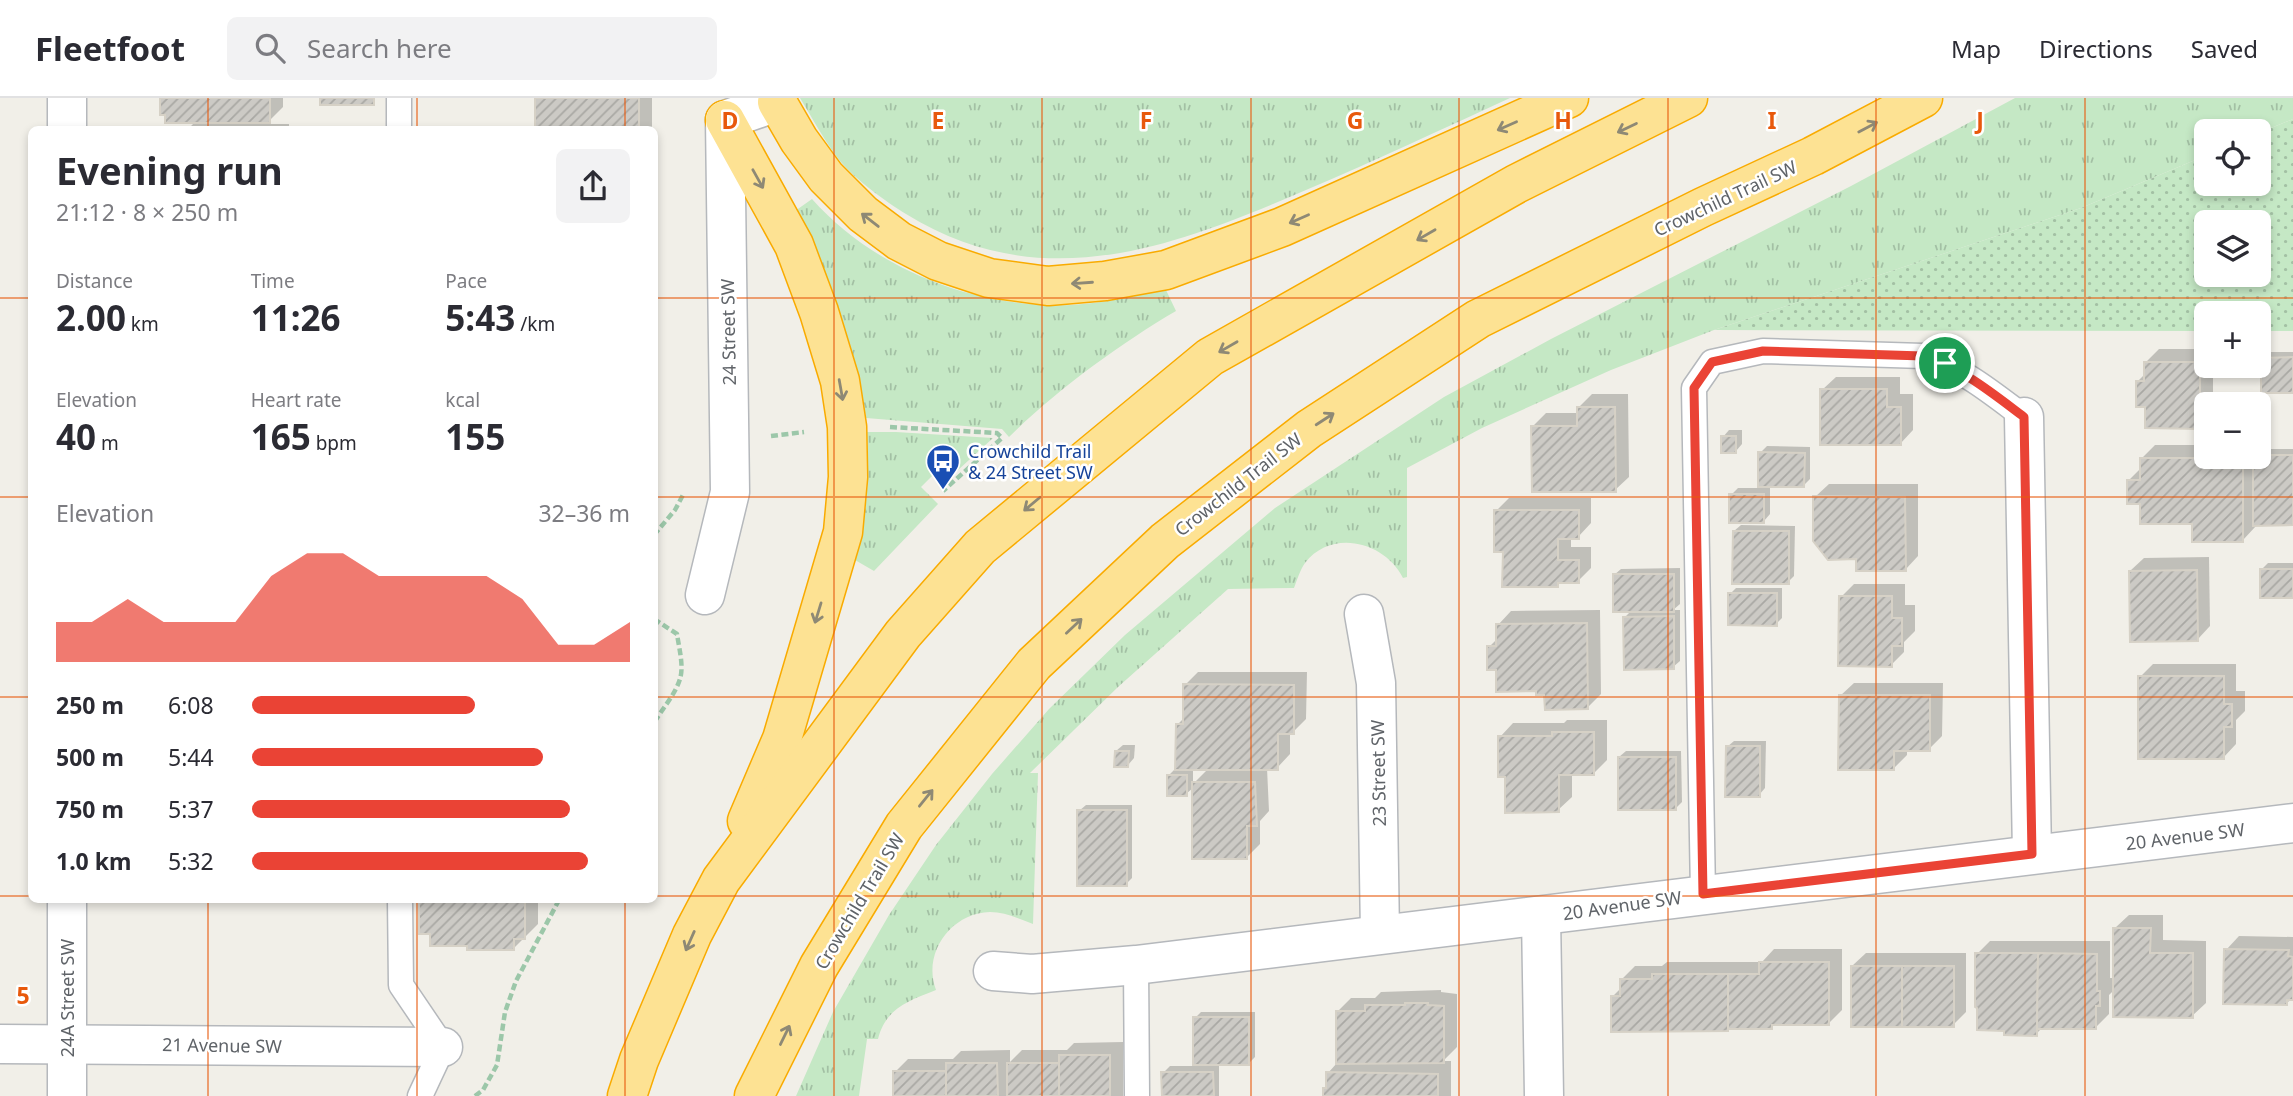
<!DOCTYPE html>
<html lang="en">
<head>
<meta charset="utf-8">
<style>
	body { margin:0; font-family:"Noto Sans",sans-serif; background:#f2f2f3; color:#2b2b33; height:100vh; display:flex; flex-direction:column; font-size:26px; white-space:nowrap }
	* { box-sizing:border-box; margin:0 }
	p { font-size:23px; color:#7c7c81 }
	.icon { flex:none; width:38px; height:38px; fill:none; stroke:currentColor; stroke-width:2; stroke-linecap:round; stroke-linejoin:round }
	.map { position:relative; flex:1; overflow:hidden }
	.details { position:absolute; left:28px; top:28px; width:630px; height:777px; display:flex; flex-direction:column; background:#fff; border-radius:10px; box-shadow:0 4px 10px #0003 }
	.details>* { flex:none }
	.fabs { position:absolute; left:2194px; top:21px; display:grid; gap:14px }
	.fabs a { display:grid; place-items:center; width:77px; height:77px; border-radius:10px; background:#fff; box-shadow:0 4px 10px #0003; font-size:35px }
	.pin { position:absolute; display:grid; place-items:center; width:60px; height:60px; color:#fff; margin:-30px; border:4px solid #fff; border-radius:50%; box-shadow:0 2px 7px #0007 }
	.round { display:grid; place-items:center; flex:none; width:74px; height:74px; border-radius:10px; background:#f2f2f3 }
	.overview { display:flex; align-items:center; justify-content:space-between; height:119px; padding:0 28px }
	h1 { font-size:38px; font-weight:700; line-height:52px }
	.metrics { display:grid; grid-template-columns:repeat(3,1fr); gap:10px; height:119px; padding:7px 28px }
	.metrics div { display:grid; align-content:center }
	.metrics b { font-size:35px; font-weight:700 }
	.metrics small { font-size:19px; font-weight:400 }
	.metrics p { font-size:19px }
	.chart { height:196px; padding:14px 28px }
	.chart p { display:flex; justify-content:space-between }
	.chart svg { width:100%; height:126px; margin-top:7px; fill:#ea4335; opacity:.7 }
	ul { padding:0 28px; list-style:none; font-size:23px }
	li { display:grid; grid-template-columns:112px 84px 1fr; align-items:center; height:52px }
	li i { height:18px; border-radius:9px; background:#ea4335 }
	header { display:flex; align-items:center; gap:42px; box-sizing:border-box; height:98px; padding:0 35px; background:#fff; border-bottom:2px solid #e1e1e2 }
	header strong { font-size:33px }
	nav { display:flex; gap:38px; margin-inline-start:auto; font-size:24px }
	.search { width:490px; height:63px; background:#f2f2f3; display:flex; align-items:center; gap:18px; box-sizing:border-box; padding:0 24px; border-radius:10px; color:#7c7c81; font-size:26px }
	.map>svg:first-child { display:block }
</style>
</head>
<body>
<header>
<strong>Fleetfoot</strong>
<div class="search"><svg class="icon" aria-label="search" viewBox="0 0 24 24"><circle cx="10" cy="10" r="6"/><path d="M15 15l6 6"/></svg>Search here</div>
<nav><a>Map</a><a>Directions</a><a>Saved</a></nav>
</header>
<div class="map">
<svg width="2293" height="998" viewBox="0 0 2293 998">
	<defs>
		<pattern id="grass-tufts" width="24" height="20" patternUnits="userSpaceOnUse" patternTransform="scale(1.75)"><rect width="24" height="20" fill="#c5e8c5"/><path d="M3 7l-1-3M5 7V3M7 7l1-3M15 17l-1-3M17 17v-4M19 17l1-3" fill="none" stroke="#a3c0a4"/></pattern>
		<pattern id="park-dots" width="8" height="8" patternUnits="userSpaceOnUse" patternTransform="scale(1.75)"><rect width="8" height="8" fill="#c5e8c5"/><path d="M2 2h.1M6 6h.1" fill="none" stroke="#a3c0a4" stroke-width="1.8" stroke-linecap="round"/></pattern>
		<pattern id="building-hatch" width="6" height="6" patternUnits="userSpaceOnUse" patternTransform="scale(1.75)"><rect width="6" height="6" fill="#cccac5"/><path d="M-1 1l2-2M0 6l6-6M5 7l2-2" fill="none" stroke="#a9a8a4"/></pattern>
	</defs>
	<rect width="100%" height="100%" fill="#f1efe8"/>
	<g fill="url(#grass-tufts)">
		<path d="M800,0H1510C1442,31 1375,63 1306,92C1173,149 1042,200 906,116C885,103 856,82 840,63C825,44 813,21 800,0Z"/>
		<path d="M2015,0H2293V21L2259,35V33H2207V57L2081,110L1714,232L1611,272L1482,330L1407,370V479L1403,480C1385,444 1332,430 1305,465C1300,472 1297,482 1294,490L1228,491L1118,589L1030,675H1038L1033,826C1020,821 1005,814 990,814C951,815 922,855 936,892C908,903 886,910 878,941H867L859,998H796L833,914L889,817L936,747L992,676L1049,611L1125,537L1275,410L1444,299L1551,241L1851,88Z"/>
		<path d="M812,101C875,172 977,211 1071,207C1103,205 1135,198 1166,192L1176,213C1121,245 1054,294 1009,339L1002,331L866,320L861,294L795,113Z"/>
		<path d="M867,334H896L993,340L945,384L935,375L921,389L938,406L874,473L855,462C867,420 870,378 867,334Z"/>
	</g>
	<path fill="url(#park-dots)" fill-rule="evenodd" d="M2293,21V233H2259V215H2207V233L1714,232L2081,110L2207,57V86H2259V35ZM2207,124H2259V177H2207Z"/>
	<g fill="#0003" fill-rule="evenodd">
		<polygon points="162,0 283,0 283,9 266,26 289,26 289,32 187,32 196,23"/>
		<rect x="537" y="0" width="115" height="32"/>
		<polygon points="2159,251 2207,251 2207,268 2213,268 2213,306 2207,306 2207,321 2199,329 2147,307 2138,283 2146,275 2146,264"/>
		<polygon points="2269,254 2293,254 2293,293 2263,261"/>
		<polygon points="1836,279 1900,279 1900,296 1913,296 1913,332 1900,346 1822,292"/>
		<polygon points="1592,296 1628,296 1629,379 1615,392 1533,328 1546,315 1579,315 1579,309"/>
		<polygon points="1729,332 1742,332 1742,346 1736,353 1723,339"/>
		<polygon points="2155,347 2207,347 2207,359 2259,359 2261,351 2293,351 2293,425 2256,426 2256,428 2243,442 2141,405 2129,382 2142,369 2142,360"/>
		<polygon points="1767,348 1810,349 1810,381 1804,387 1770,387 1770,416 1764,423 1731,397 1738,390 1760,390 1760,355"/>
		<polygon points="1829,386 1918,386 1918,458 1905,472 1815,399"/>
		<polygon points="1509,400 1591,400 1591,425 1578,439 1571,439 1571,449 1591,449 1591,470 1578,483 1561,483 1557,487 1505,453 1496,413"/>
		<polygon points="1741,427 1795,428 1794,478 1788,484 1734,433"/>
		<polygon points="2209,459 2210,528 2197,542 2130,473 2144,460"/>
		<polygon points="2268,465 2293,465 2293,498 2261,472"/>
		<polygon points="1680,470 1680,506 1673,512 1680,512 1680,563 1673,569 1625,519 1632,512 1614,477 1621,471"/>
		<polygon points="1854,486 1905,486 1905,507 1915,507 1915,533 1904,544 1904,554 1891,567 1841,499"/>
		<polygon points="1736,490 1782,490 1782,520 1776,526 1730,496"/>
		<polygon points="1600,512 1601,596 1588,609 1546,595 1498,570 1489,549 1498,540 1498,527 1511,513"/>
		<polygon points="2153,566 2236,566 2236,593 2245,593 2245,613 2236,622 2236,646 2223,660 2140,579"/>
		<path d="M1198,574H1307L1306,621L1293,634H1290V656L1277,670H1267L1269,713L1260,723V746L1246,760L1194,689L1186,696L1169,677L1175,671L1177,627L1184,620L1185,587ZM1193,670H1209L1193,686Z"/>
		<polygon points="1854,585 1943,585 1942,638 1929,651 1907,651 1907,657 1893,671 1840,598"/>
		<polygon points="1567,622 1607,622 1607,662 1594,675 1572,675 1572,699 1558,712 1506,677 1500,639 1513,625 1564,625"/>
		<polygon points="1734,643 1766,643 1765,690 1759,697 1727,649"/>
		<polygon points="1123,647 1135,647 1134,660 1128,667 1116,653"/>
		<polygon points="1626,653 1681,653 1682,704 1675,711 1619,659"/>
		<polygon points="1086,707 1132,707 1132,780 1126,786 1079,713"/>
		<polygon points="420,802 538,802 538,826 513,851 469,846 432,834 420,834"/>
		<polygon points="2129,817 2163,817 2163,842 2206,843 2206,905 2192,918 2115,891 2109,897 2109,916 2096,929 2043,929 2036,936 1977,856 1990,843 2110,843 2110,880 2115,880 2115,830"/>
		<polygon points="2239,838 2293,839 2293,901 2286,905 2226,852"/>
		<polygon points="1774,851 1842,851 1842,912 1828,926 1775,926 1771,929 1730,929 1728,931 1613,898 1622,889 1622,881 1635,868 1662,868 1667,864 1762,864"/>
		<polygon points="1866,855 1966,855 1966,914 1953,927 1852,868"/>
		<polygon points="1441,892 1441,894 1457,896 1457,949 1443,963 1451,963 1451,998 1324,998 1324,991 1328,988 1328,975 1337,965 1337,914 1351,900 1375,900 1381,894"/>
		<polygon points="1201,914 1255,914 1255,959 1248,966 1219,966 1219,998 1163,998 1163,975 1170,968 1195,968 1195,920"/>
		<polygon points="1123,944 1123,998 895,998 895,974 908,961 953,961 961,953 1010,952 1010,964 1022,952 1067,952 1074,945"/>
	</g>
	<g fill="url(#building-hatch)" stroke="#d6d1c6" stroke-width="2">
		<polygon points="160,0 270,0 270,25 165,25 165,17 160,17"/>
		<rect x="320" y="0" width="54" height="7"/>
		<rect x="535" y="0" width="104" height="32"/>
		<polygon points="2293,259 2293,295 2261,295 2261,260"/>
		<polygon points="2144,264 2200,264 2200,331 2145,330 2145,309 2136,309 2136,283 2144,283"/>
		<polygon points="1820,291 1887,291 1887,309 1901,309 1901,347 1820,347"/>
		<polygon points="1577,309 1615,309 1616,394 1532,394 1531,328 1577,328"/>
		<rect x="1721" y="338" width="15" height="17"/>
		<polygon points="1758,354 1805,355 1804,389 1758,389"/>
		<polygon points="2259,357 2293,357 2293,427 2253,428 2253,359 2259,359"/>
		<polygon points="2140,360 2243,360 2243,444 2192,444 2192,426 2140,426 2140,406 2127,406 2127,382 2140,382"/>
		<rect x="1729" y="396" width="35" height="29"/>
		<polygon points="1813,398 1905,399 1906,473 1856,473 1856,461 1828,462 1813,443"/>
		<polygon points="1494,412 1579,412 1579,441 1558,441 1558,462 1579,462 1579,485 1558,485 1558,489 1502,489 1503,454 1494,454"/>
		<polygon points="1733,433 1789,433 1789,486 1732,486"/>
		<rect x="2260" y="471" width="33" height="29"/>
		<polygon points="2197,472 2198,543 2130,544 2129,473"/>
		<rect x="1613" y="476" width="61" height="38"/>
		<polygon points="1728,495 1777,495 1777,528 1728,527"/>
		<polygon points="1839,498 1892,498 1892,520 1902,520 1902,548 1892,548 1892,569 1838,568"/>
		<polygon points="1674,518 1674,571 1624,572 1623,519"/>
		<polygon points="1587,525 1588,611 1545,612 1544,597 1536,597 1536,593 1496,594 1496,572 1487,572 1487,548 1496,548 1496,526"/>
		<polygon points="2138,578 2224,578 2224,606 2232,606 2232,629 2224,629 2224,661 2138,661"/>
		<polygon points="1183,586 1294,587 1294,636 1278,636 1278,672 1175,672 1176,626 1183,626"/>
		<polygon points="1839,597 1930,597 1930,653 1894,653 1894,672 1838,672"/>
		<polygon points="1552,634 1594,634 1594,677 1559,677 1559,714 1505,715 1505,679 1498,679 1498,638 1552,638"/>
		<polygon points="1726,648 1760,648 1760,699 1725,699"/>
		<polygon points="1115,653 1129,653 1128,669 1114,669"/>
		<rect x="1618" y="659" width="58" height="53"/>
		<rect x="1167" y="677" width="20" height="21"/>
		<polygon points="1192,684 1255,684 1257,728 1247,728 1247,761 1192,761"/>
		<rect x="1077" y="712" width="50" height="76"/>
		<polygon points="419,802 525,802 525,841 514,841 514,852 467,852 467,848 430,848 430,836 419,836"/>
		<polygon points="2113,830 2151,830 2150,855 2193,855 2193,920 2113,919"/>
		<polygon points="2224,851 2289,852 2288,858 2293,859 2293,902 2287,902 2287,907 2223,906"/>
		<polygon points="1975,855 2038,855 2037,938 2004,937 2004,933 1977,932 1977,910 1975,909"/>
		<polygon points="2038,855 2097,856 2097,893 2100,893 2100,908 2096,908 2096,931 2037,931"/>
		<polygon points="1759,864 1829,864 1829,927 1772,927 1772,931 1728,931 1728,876 1759,876"/>
		<rect x="1851" y="868" width="51" height="61"/>
		<rect x="1902" y="868" width="52" height="61"/>
		<polygon points="1652,876 1728,876 1728,933 1611,934 1611,898 1620,898 1620,881 1652,881"/>
		<polygon points="1405,905 1428,905 1428,907 1444,908 1444,965 1336,966 1336,913 1365,913 1365,907 1405,907"/>
		<rect x="1193" y="919" width="56" height="48"/>
		<rect x="1059" y="957" width="51" height="41"/>
		<polygon points="946,965 997,965 998,998 946,998"/>
		<rect x="1007" y="965" width="52" height="33"/>
		<rect x="893" y="973" width="53" height="25"/>
		<polygon points="1161,974 1213,974 1214,998 1162,998"/>
		<polygon points="1326,974 1438,976 1438,998 1323,998 1323,990 1326,990"/>
	</g>
	<g fill="none" stroke-linecap="round" stroke-linejoin="round">
		<g stroke="#b5b8bc" stroke-width="27">
			<g id="lane">
				<polyline points="399,32 399,0"/>
				<path d="M1703,796L1694,290L1712,264L1763,253L1923,258C1962,270 1992,295 2024,319"/>
				<polyline points="400,802 401,887 443,949 420,998"/>
				<polyline points="1136,867 1137,998"/>
			</g>
		</g>
		<g stroke="#b5b8bc" stroke-width="41">
			<g id="street">
				<polyline points="67,32 67,0"/>
				<polyline points="2024,319 2032,756"/>
				<polyline points="705,497 730,394 725,22 777,4"/>
				<polyline points="1364,516 1376,585 1380,836"/>
				<polyline points="67,802 67,998"/>
				<polyline points="1541,818 1544,998"/>
				<polyline points="993,873 1032,876 1136,867 2293,725"/>
				<polyline points="0,946 443,949"/>
			</g>
		</g>
		<g stroke="#f9ab00" stroke-width="41">
			<g id="highway">
				<polyline points="777,4 799,42 826,79 863,116 899,143 938,163 989,180 1048,188 1105,183 1166,172 1282,129 1569,0"/>
				<polyline points="725,22 794,147 819,214 840,283 847,329 848,379 843,434 782,641 747,723"/>
				<polyline points="627,998 639,962 692,837 721,782 903,536 980,449 1210,259 1516,86 1688,0"/>
				<polyline points="754,998 819,868 904,728 1034,566 1165,443 1309,331 1478,221 1703,109 1813,58 1923,0"/>
			</g>
		</g>
		<g stroke="#9cc7a9" stroke-width="4.5" stroke-dasharray="7 3.5" stroke-linecap="butt">
			<polyline points="890,329 997,335 1002,340 943,393"/>
			<polyline points="771,338 804,334"/>
			<polyline points="654,437 675,412 684,395"/>
			<path d="M654,521L677,536C679,550 684,568 680,581C675,597 662,611 654,625"/>
			<polyline points="475,998 483,992 497,967 505,914 516,883 559,802"/>
		</g>
		<use href="#lane" stroke="#fff" stroke-width="24"/>
		<use href="#street" stroke="#fff" stroke-width="38"/>
		<use href="#highway" stroke="#fde293" stroke-width="38"/>
	</g>
	<defs><path id="oneway-shaft" d="M-6 0H5M1.5-3L5.5 0L1.5 3" fill="none" stroke-width="1.6" stroke-linecap="round" stroke-linejoin="round" transform="scale(1.75)"/></defs>
	<g stroke="#8e8975">
		<use href="#oneway-shaft" transform="translate(1507 28) rotate(156)"/>
		<use href="#oneway-shaft" transform="translate(1868 29) rotate(-28)"/>
		<use href="#oneway-shaft" transform="translate(1627 30) rotate(154)"/>
		<use href="#oneway-shaft" transform="translate(758 81) rotate(61)"/>
		<use href="#oneway-shaft" transform="translate(1299 121) rotate(156)"/>
		<use href="#oneway-shaft" transform="translate(870 122) rotate(-142)"/>
		<use href="#oneway-shaft" transform="translate(1426 137) rotate(150)"/>
		<use href="#oneway-shaft" transform="translate(1082 185) rotate(176)"/>
		<use href="#oneway-shaft" transform="translate(1228 249) rotate(150)"/>
		<use href="#oneway-shaft" transform="translate(841 292) rotate(80)"/>
		<use href="#oneway-shaft" transform="translate(1325 321) rotate(-33)"/>
		<use href="#oneway-shaft" transform="translate(1032 406) rotate(140)"/>
		<use href="#oneway-shaft" transform="translate(818 515) rotate(107)"/>
		<use href="#oneway-shaft" transform="translate(1074 528) rotate(-43)"/>
		<use href="#oneway-shaft" transform="translate(926 700) rotate(-51)"/>
		<use href="#oneway-shaft" transform="translate(690 843) rotate(114)"/>
		<use href="#oneway-shaft" transform="translate(785 937) rotate(-64)"/>
	</g>
	<g fill="none" stroke-linecap="round" stroke-linejoin="round">
		<g stroke="#fff" stroke-width="14">
			<path id="route" d="M1763,253L1923,258C1962,270 1992,295 2024,319L2032,756L1703,796L1694,290L1712,264Z"/>
		</g>
		<use href="#route" stroke="#ea4335" stroke-width="9"/>
	</g>
	<path fill="none" stroke="#e8590c" stroke-width="2" stroke-opacity="0.55" d="M208,0V32M417,0V32M625,0V32M834,0V998M1042,0V998M1251,0V998M1459,0V998M1668,0V998M1876,0V998M2085,0V998M0,200H32M654,200H2293M0,399H32M654,399H2293M0,599H32M654,599H2293M0,798H32M654,798H2293M208,802V998M417,802V998M625,802V998"/>
	<defs>
		<g id="bus-pin" transform="scale(1.75)"><path d="M0 17L-7.5 6A9.5 9.5 0 1 1 7.5 6Z" fill="#1a4fb4" stroke="#fff"/><path d="M-5-6H5V4H4V6H2V4H-2V6H-4V4H-5ZM-3.5-4V0h7V-4ZM-3.5 1.2v1.5H-2V1.2ZM2 1.2v1.5H3.5V1.2Z" fill="#fff"/></g>
	</defs>
	<g fill-rule="evenodd">
		<use href="#bus-pin" x="943" y="363"/>
	</g>
	<g text-anchor="middle" dominant-baseline="central" stroke-width="5" stroke-linejoin="round" paint-order="stroke">
		<g font-size="18" fill="#5f6368" stroke="#fff">
			<text transform="translate(1725 100) rotate(-25)">Crowchild Trail SW</text>
			<text transform="translate(728 234) rotate(-91)">24 Street SW</text>
			<text transform="translate(1238 386) rotate(-38)">Crowchild Trail SW</text>
			<text transform="translate(1378 675) rotate(-91)">23 Street SW</text>
			<text transform="translate(2185 738) rotate(-7)">20 Avenue SW</text>
			<text transform="translate(859 803) rotate(-59)">Crowchild Trail SW</text>
			<text transform="translate(1622 807) rotate(-8)">20 Avenue SW</text>
			<text transform="translate(67 900) rotate(-90)">24A Street SW</text>
			<text transform="translate(222 947) rotate(1)">21 Avenue SW</text>
		</g>
		<g font-size="18" fill="#164399" stroke="#fff" text-anchor="start">
			<text x="968" y="353">Crowchild Trail<tspan x="968" dy="21">&amp; 24 Street SW</tspan></text>
		</g>
	</g>
	<g font-size="23" text-anchor="middle" font-weight="bold" fill="#e8590c" stroke="#fff" stroke-width="5" stroke-linejoin="round" paint-order="stroke">
		<text x="730" y="31">D</text>
		<text x="938" y="31">E</text>
		<text x="1146" y="31">F</text>
		<text x="1355" y="31">G</text>
		<text x="1563" y="31">H</text>
		<text x="1772" y="31">I</text>
		<text x="1980" y="31">J</text>
		<text x="23" y="906">5</text>
	</g>
</svg>
<div class="fabs">
<a><svg class="icon" aria-label="locate" viewBox="0 0 24 24"><circle cx="12" cy="12" r="6"/><path d="M12 2v4M12 18v4M2 12h4M18 12h4"/></svg></a>
<a><svg class="icon" aria-label="layers" viewBox="0 0 24 24"><path d="M12 4l9 5-9 5-9-5zM3 14l9 5 9-5"/></svg></a>
<a>+</a>
<a>−</a>
</div>
<div class="pin" style="left:1945px;top:265px;background:#1e9e55"><svg class="icon" aria-label="arrive" viewBox="0 0 24 24"><path d="M6 21V4h12l-3 4 3 4H6"/></svg></div>
<section class="details">
<div class="overview"><div><h1>Evening run</h1><p>21:12 · 8 × 250 m</p></div><a class="round"><svg class="icon" aria-label="share" viewBox="0 0 24 24"><path d="M12 15V3M7 8l5-5 5 5M5 13v7h14v-7"/></svg></a></div>
<div class="metrics">
<div><p>Distance</p><b>2.00<small> km</small></b></div>
<div><p>Time</p><b>11:26</b></div>
<div><p>Pace</p><b>5:43<small> /km</small></b></div>
</div>
<div class="metrics">
<div><p>Elevation</p><b>40<small> m</small></b></div>
<div><p>Heart rate</p><b>165<small> bpm</small></b></div>
<div><p>kcal</p><b>155</b></div>
</div>
<div class="chart"><p><span>Elevation</span>32–36 m</p>
<svg viewBox="0 0 160 44" preserveAspectRatio="none"><path d="M0 44V30L10 30L20 22L30 30L40 30L50 30L60 14L70 6L80 6L90 14L100 14L110 14L120 14L130 22L140 38L150 38L160 30V44z"/></svg>
</div>
<ul>
<li><b>250 m</b>6:08<i style="width:59%"></i></li>
<li><b>500 m</b>5:44<i style="width:77%"></i></li>
<li><b>750 m</b>5:37<i style="width:84%"></i></li>
<li><b>1.0 km</b>5:32<i style="width:89%"></i></li>
</ul>
</section>
</div>
</body>
</html>
